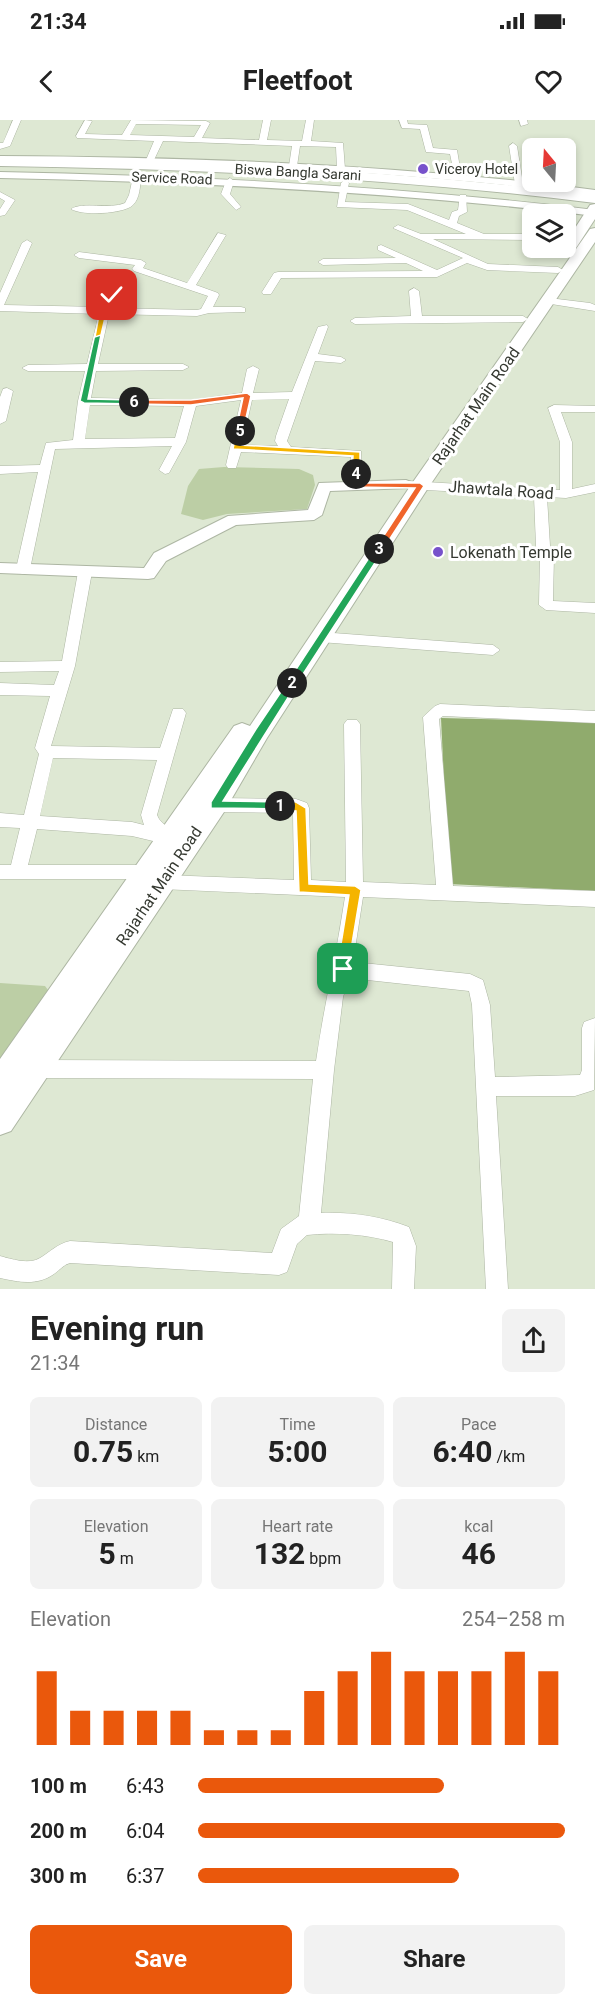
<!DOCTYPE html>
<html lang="en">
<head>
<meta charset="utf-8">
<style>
	body { margin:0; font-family:Roboto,sans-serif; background:#f2f2f2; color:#222; height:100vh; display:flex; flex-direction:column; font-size:22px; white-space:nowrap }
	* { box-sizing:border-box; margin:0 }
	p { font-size:20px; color:#767676 }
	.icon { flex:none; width:33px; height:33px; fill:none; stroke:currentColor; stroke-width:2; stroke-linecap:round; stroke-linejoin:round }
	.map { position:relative; height:1169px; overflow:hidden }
	.panel { display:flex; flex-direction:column; background:#fff; flex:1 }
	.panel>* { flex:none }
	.needle { width:39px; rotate:342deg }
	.tools { position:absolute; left:522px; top:18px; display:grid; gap:12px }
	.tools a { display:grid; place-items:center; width:54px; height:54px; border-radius:9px; background:#fff; box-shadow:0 3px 9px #0003; font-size:30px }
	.pin { position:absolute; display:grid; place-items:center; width:51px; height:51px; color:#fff; margin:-26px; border-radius:12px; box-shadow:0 3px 9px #0006 }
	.km { position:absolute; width:30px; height:30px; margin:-15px; border-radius:50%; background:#222; color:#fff; font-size:16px; line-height:30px; text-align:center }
	.round { display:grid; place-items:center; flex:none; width:63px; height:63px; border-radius:9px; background:#f2f2f2 }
	.head { display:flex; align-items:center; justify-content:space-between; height:102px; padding:0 30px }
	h1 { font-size:33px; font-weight:700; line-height:45px }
	.figures { display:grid; grid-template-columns:repeat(3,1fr); gap:9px; height:102px; padding:6px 30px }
	.figures div { display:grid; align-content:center; border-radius:9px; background:#f2f2f2; text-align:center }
	.figures b { font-size:30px; font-weight:700 }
	.figures small { font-size:16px; font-weight:400 }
	.figures p { font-size:16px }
	.chart { height:168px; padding:12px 30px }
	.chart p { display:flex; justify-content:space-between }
	.chart svg { width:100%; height:108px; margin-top:6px; stroke:#ea580c; stroke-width:6 }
	.action { display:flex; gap:12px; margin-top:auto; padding:12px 30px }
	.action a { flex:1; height:69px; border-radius:9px; background:#ea580c; color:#fff; font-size:24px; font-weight:700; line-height:69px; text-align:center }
	.action a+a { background:#f2f2f2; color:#222 }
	ul { padding:0 30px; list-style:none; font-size:20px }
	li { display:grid; grid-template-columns:96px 72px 1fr; align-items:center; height:45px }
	li i { height:15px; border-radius:8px; background:#ea580c }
	.status { display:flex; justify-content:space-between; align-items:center; height:42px; padding:0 30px; background:#fff; direction:ltr }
	.status svg { height:16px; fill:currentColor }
	header { display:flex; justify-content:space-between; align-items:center; height:78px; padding:0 30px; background:#fff; font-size:27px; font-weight:700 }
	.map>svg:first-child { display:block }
</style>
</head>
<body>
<div class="status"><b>21:34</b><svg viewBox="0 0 49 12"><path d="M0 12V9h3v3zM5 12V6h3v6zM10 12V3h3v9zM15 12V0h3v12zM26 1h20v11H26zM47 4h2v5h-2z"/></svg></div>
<header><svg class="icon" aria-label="back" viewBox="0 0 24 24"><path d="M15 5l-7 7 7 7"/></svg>Fleetfoot<svg class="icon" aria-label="heart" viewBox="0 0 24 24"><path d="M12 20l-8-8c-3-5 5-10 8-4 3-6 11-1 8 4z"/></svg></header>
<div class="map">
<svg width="595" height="1169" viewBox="0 0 595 1169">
	<rect width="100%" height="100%" fill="#dee8d3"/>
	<g fill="#bccea5">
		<polygon points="224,347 299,349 313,355 315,365 307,389 227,394 203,400 181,394 188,366 199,349"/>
		<polygon points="0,863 45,866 51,874 0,950"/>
	</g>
	<polygon fill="#90ab6d" points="441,598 595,602 595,771 449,764"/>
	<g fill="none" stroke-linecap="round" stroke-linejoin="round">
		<g stroke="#adb6a3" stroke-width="1">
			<g id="minor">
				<polygon points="13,0 21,0 10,26 0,29 0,23 3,23"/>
				<path d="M85,0L92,1L85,14L122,15L131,0L206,1L210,3L202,18L259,20L263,0H271L267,20L302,21L306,0H314L311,21L343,23L345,49L341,52L337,49L336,27L300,26L297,46L293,49L289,46L292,26L163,21L154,40L150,43L146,40L154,21L77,18L76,16ZM136,4L201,5L194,17L130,15Z"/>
				<polygon points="399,0 407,0 408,4 427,5 433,28 457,30 462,60 455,58 450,34 426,32 420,9 402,8"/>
				<polygon points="519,0 527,0 528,4 521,6"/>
				<polygon points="513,23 517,26 523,64 519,67 515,64 509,26"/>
				<path d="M137,54L141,57C140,66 140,78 133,85C124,94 82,96 71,89C83,81 109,90 125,83L129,75L133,57Z"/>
				<polygon points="230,58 234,61 230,74 241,87 236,90 221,74 226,61"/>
				<polygon points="345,60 349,63 345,82 408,84 449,100 452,92 458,90 460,75 466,75 467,92 459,96 457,103 484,114 532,114 532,120 433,119 488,144 558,147 563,150 558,153 487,150 467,143 437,157 281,158 271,174 263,174 262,172 274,153 278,152 423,151 406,143 323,145 318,142 323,139 396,138 378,130 378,126 381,125 437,150 463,138 393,108 398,105 421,114 466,114 407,90 337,87 341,63"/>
				<polygon points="0,72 15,80 5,95 0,96 0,89 5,81 0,78"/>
				<path d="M218,113L226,115L196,165L218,173L219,175L213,187H241L245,188V192L209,193L197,196L109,194L98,244H183L189,247L183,250L96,251L91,278L191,280L242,273L247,249L253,246L259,249L253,273L292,272L318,207L327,205L328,207L318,234L341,237L346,240L341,243L315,241L287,321L291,327L361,331L362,365L356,369L350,365L351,337L241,332L236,348H228L226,345L241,280L196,286L186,322L169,353L165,354L159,350L172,326L55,329L30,449L23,454L18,452L16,449L38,352L0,354V346L40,345L46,323L73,320L78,281L85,251H28L22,248L28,245L87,244L99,194L0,191V173L22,123L27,120L32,123L4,185L102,187L114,164L96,162L95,160C102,155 118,157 125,162L112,188L197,190L201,189L208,176L134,151L132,149L135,145L79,138L74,135L79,132L141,140L146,143L143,148L187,163ZM289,279L276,316L275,321L278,326L242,325L252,280ZM90,285L184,286L175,318L85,319Z"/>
				<polygon points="414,168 419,171 422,196 523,196 528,199 523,202 355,204 350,201 355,198 411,196 409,171"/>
				<polygon points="549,178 590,183 595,185 595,191 545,183 545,179"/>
				<polygon points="7,268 13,271 6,301 0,304 0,277 3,269"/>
				<polygon points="554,285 595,286 595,292 561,292 572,322 572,369 595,364 595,372 566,378 547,377 550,426 554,435 553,481 595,483 595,493 546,490 539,485 540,435 536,426 534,376 409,369 403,365 409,361 560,370 560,322 548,288"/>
				<path d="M85,447L92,452L75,546L51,626L160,628L173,589H183L186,593L157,695C161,706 174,708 178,718L176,723L170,725L132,716L37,709L28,745H147L164,755L294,760L293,693L215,692L209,690L207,685L209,680L215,678L296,679L307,683L309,688L311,760L346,762L344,604L347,600H357L360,604L363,762L436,765L423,597L435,586L440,584L595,591V603L443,596L439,599L453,766L595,771V787L363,777L353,842L470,854L483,860L490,885L495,957L580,955L582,950V908L584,902L595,898L594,970L575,976H496L508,1169H486L472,885L469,871L349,858L343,877L334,950L321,1093C351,1092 380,1096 409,1107L416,1126L414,1169H392L393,1122C366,1114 335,1112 307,1115L297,1124L287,1152L279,1155L70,1143C63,1145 60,1150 54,1154C37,1166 19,1162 0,1158V1136C11,1139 29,1145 40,1138C50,1132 57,1124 70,1121L272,1133L281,1109L299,1096L313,959L35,958L28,956L25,949L28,942L35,940L316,941C324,885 337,832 345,777L161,769L144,759H0V745H11L20,708L0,707V693L24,695L39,634L35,628L50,576L0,575V563L54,565L59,551L0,552V542L62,541L78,452ZM53,638L157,640L141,695L144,705L132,702L40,696Z"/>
				<polygon points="320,512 493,525 500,530 493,535 320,522 313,517"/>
			</g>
		</g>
		<g stroke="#adb6a3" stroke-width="2">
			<g id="tertiary">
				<path d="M0,36C191,37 382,44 572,67L595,70V76C398,49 198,43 0,42Z"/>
				<path d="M0,52C199,56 397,66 595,90V96C397,72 199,62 0,58Z"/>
				<polygon points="406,360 411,362 413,365 411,368 330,371 322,395 314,400 236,405 166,441 154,458 148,459 0,453 0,443 144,448 154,433 228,396 308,390 319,363"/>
			</g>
		</g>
		<g stroke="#adb6a3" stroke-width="2">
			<g id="primary">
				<path d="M0,38C199,42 397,50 595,75V83C397,58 199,49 0,46Z"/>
				<polygon points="595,84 595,99 576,128 571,129 566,128 566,122 590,85"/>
				<polygon points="595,108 595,122 428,368 267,618 224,692 11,1011 0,1015 0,939 234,606 242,603 250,606 413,362 590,109"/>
			</g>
		</g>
		<use href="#minor" fill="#fff" fill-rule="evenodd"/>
		<use href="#tertiary" fill="#fff" fill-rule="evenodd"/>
		<use href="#primary" fill="#fff" fill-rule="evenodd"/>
	</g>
	<polygon fill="#f5b400" stroke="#fff" stroke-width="1.5" points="280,682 296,682 306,688 309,764 355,766 361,770 347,853 339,853 337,849 349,775 299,772 296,691 276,689 274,686"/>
	<polygon fill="#22a559" stroke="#fff" stroke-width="1.5" points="292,559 297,563 296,565 223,681 280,682 285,686 283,689 211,688 211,682 256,609 289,560"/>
	<polygon fill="#22a559" stroke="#fff" stroke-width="1.5" points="379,426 384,429 296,565 289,565 289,560 376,427"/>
	<polygon fill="#f0652b" stroke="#fff" stroke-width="1.5" points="356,351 360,354 360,363 420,363 424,366 382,431 375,429 415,368 353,367 352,354"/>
	<polygon fill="#f5b400" stroke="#fff" stroke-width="1.5" points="237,309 243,311 240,325 360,332 360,354 356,356 352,354 353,336 233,329"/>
	<polygon fill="#f0652b" stroke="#fff" stroke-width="1.5" points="247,273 251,276 243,311 240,313 236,311 243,278 191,285 134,284 131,282 134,280 191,280"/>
	<polygon fill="#22a559" stroke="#fff" stroke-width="1.5" points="95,214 101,215 88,279 134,280 137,284 84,283 80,281"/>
	<polygon fill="#f5b400" stroke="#fff" stroke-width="1.5" points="109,173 115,175 107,189 101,215 95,217 100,189"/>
	<g fill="#7752cb" stroke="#fff" stroke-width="2">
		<circle cx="423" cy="49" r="6"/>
		<circle cx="438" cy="432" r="6"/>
	</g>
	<g text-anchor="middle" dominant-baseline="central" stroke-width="6" stroke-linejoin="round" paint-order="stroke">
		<g font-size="14" fill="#353931" stroke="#fff" text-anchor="start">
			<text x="435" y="49">Viceroy Hotel</text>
		</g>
		<g font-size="14" fill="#353931" stroke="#fff">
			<text transform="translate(298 52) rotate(3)">Biswa Bangla Sarani</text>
			<text transform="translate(172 58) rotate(2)">Service Road</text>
		</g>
		<g font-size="16" fill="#353931" stroke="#fff">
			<text transform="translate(476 286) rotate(-55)">Rajarhat Main Road</text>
			<text transform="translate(501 370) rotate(4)">Jhawtala Road</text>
			<text transform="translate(159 766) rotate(-56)">Rajarhat Main Road</text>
		</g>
		<g font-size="16" fill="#353931" stroke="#fff" text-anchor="start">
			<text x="450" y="432">Lokenath Temple</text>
		</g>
	</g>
</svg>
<div class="tools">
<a><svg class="needle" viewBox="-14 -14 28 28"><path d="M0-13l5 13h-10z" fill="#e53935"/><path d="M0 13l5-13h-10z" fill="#767676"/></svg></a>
<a><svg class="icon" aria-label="layers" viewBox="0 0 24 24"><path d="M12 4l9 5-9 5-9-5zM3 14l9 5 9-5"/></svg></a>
</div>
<div class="pin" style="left:343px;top:849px;background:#1e9e55"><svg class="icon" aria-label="arrive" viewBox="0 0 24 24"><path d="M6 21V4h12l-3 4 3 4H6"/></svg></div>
<div class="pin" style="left:112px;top:175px;background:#d93025"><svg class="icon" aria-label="check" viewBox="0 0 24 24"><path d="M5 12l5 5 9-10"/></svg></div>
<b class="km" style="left:280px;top:686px">1</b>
<b class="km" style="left:292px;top:563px">2</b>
<b class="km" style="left:379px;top:429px">3</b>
<b class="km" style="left:356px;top:354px">4</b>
<b class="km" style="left:240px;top:311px">5</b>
<b class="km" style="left:134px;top:282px">6</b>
</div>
<section class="panel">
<div class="head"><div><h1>Evening run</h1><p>21:34</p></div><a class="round"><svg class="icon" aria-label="share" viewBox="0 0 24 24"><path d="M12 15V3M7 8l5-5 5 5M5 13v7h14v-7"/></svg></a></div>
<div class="figures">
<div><p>Distance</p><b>0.75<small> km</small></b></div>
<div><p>Time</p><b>5:00</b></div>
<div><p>Pace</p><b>6:40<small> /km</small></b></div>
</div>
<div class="figures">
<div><p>Elevation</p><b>5<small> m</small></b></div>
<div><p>Heart rate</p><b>132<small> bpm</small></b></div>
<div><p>kcal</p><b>46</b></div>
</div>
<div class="chart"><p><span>Elevation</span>254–258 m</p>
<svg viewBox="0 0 160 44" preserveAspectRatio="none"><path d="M5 44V14M15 44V30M25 44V30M35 44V30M45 44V30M55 44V38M65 44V38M75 44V38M85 44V22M95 44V14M105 44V6M115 44V14M125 44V14M135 44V14M145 44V6M155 44V14"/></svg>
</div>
<ul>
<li><b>100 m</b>6:43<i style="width:67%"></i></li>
<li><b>200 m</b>6:04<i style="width:100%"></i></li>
<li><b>300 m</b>6:37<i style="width:71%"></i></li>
</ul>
<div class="action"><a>Save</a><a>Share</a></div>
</section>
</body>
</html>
